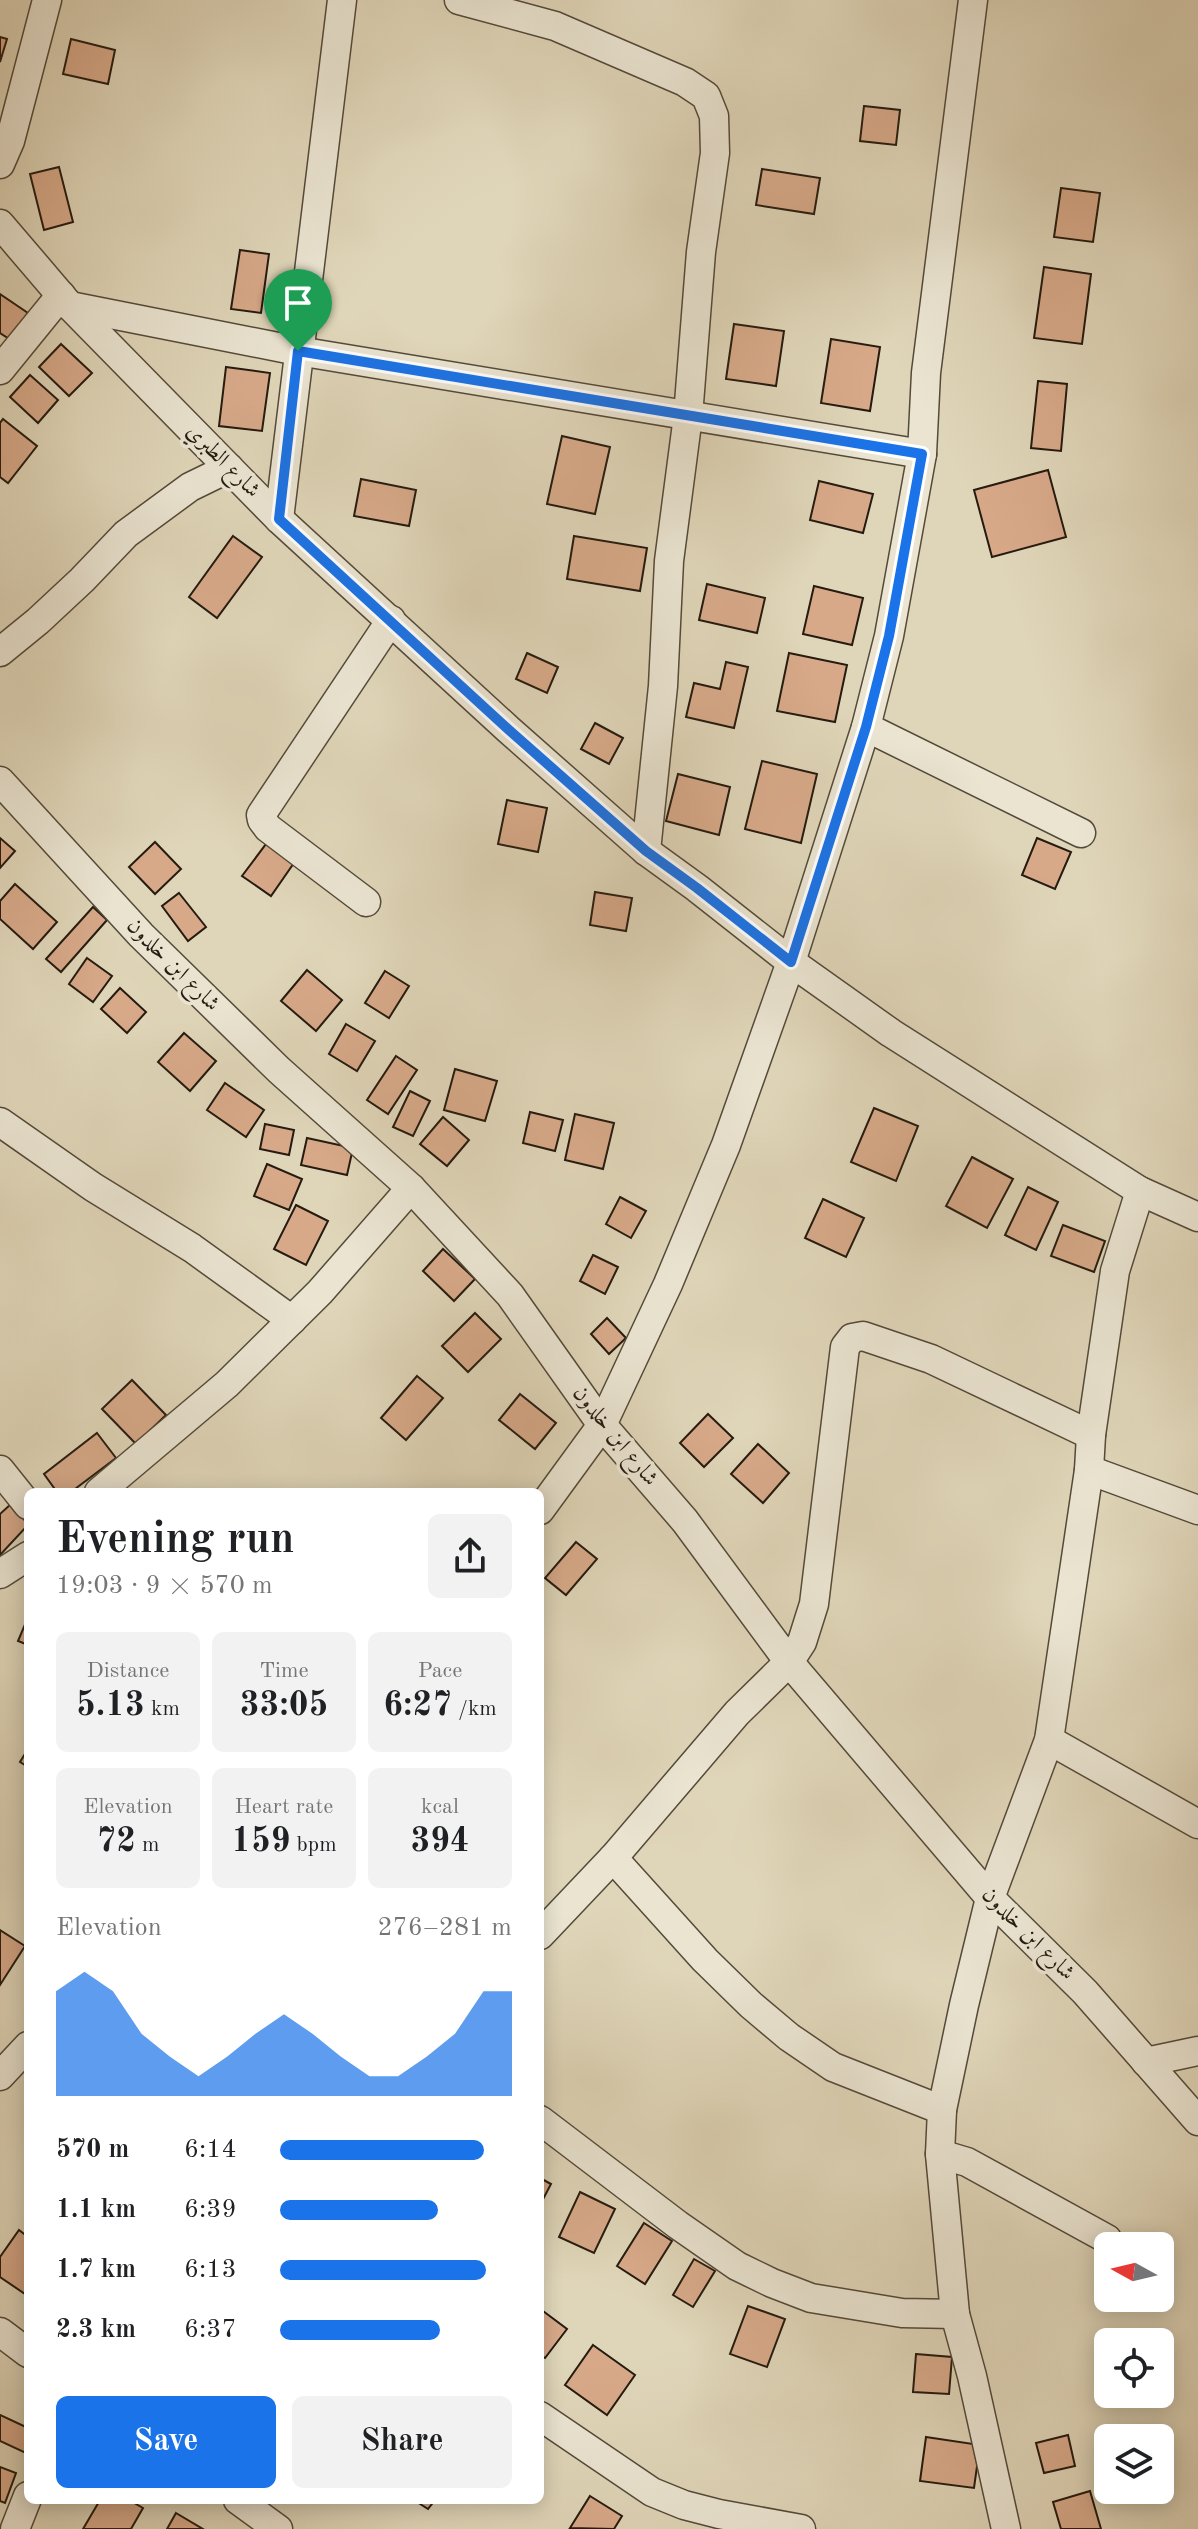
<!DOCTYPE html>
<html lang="en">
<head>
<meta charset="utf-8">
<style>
	body { margin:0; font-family:"Old Standard TT",Amiri,serif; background:#f2f2f2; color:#202124; height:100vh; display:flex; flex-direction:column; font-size:30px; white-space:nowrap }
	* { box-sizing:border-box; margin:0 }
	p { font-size:26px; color:#757577 }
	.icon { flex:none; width:44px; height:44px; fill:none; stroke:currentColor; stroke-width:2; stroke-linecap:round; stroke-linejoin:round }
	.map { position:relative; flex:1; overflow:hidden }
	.drawer { position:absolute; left:24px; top:1488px; width:520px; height:1016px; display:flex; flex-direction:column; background:#fff; border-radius:12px; box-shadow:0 4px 20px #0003 }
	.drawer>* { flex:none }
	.needle { width:52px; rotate:278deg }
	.buttons { position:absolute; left:1094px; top:2232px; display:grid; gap:16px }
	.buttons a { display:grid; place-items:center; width:80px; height:80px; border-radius:12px; background:#fff; box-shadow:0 4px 20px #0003; font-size:40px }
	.pin { position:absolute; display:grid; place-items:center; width:68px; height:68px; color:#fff; margin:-82px -34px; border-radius:50% 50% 50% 0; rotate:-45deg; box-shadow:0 0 8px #0007 }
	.pin .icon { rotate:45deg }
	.round { display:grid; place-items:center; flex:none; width:84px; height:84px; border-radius:12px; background:#f2f2f2 }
	.headline { display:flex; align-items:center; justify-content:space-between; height:136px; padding:0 32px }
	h1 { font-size:44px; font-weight:700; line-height:60px }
	.figures { display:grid; grid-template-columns:repeat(3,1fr); gap:12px; height:136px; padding:8px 32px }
	.figures div { display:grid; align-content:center; border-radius:12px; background:#f2f2f2; text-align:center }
	.figures b { font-size:34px; font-weight:700 }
	.figures small { font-size:22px; font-weight:400 }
	.figures p { font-size:22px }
	.chart { height:224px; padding:16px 32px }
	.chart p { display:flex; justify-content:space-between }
	.chart svg { width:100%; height:144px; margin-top:8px; fill:#1a73e8; opacity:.7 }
	.primary-button { display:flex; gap:16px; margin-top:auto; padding:16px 32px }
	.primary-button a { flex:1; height:92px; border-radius:12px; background:#1a73e8; color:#fff; font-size:32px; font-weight:700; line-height:92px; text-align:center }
	.primary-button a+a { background:#f2f2f2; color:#202124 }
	ul { padding:0 32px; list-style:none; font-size:26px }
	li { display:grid; grid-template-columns:128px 96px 1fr; align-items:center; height:60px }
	li i { height:20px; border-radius:10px; background:#1a73e8 }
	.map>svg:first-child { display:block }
</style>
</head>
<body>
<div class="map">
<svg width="1198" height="2529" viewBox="0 0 1198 2529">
	<rect width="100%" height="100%" fill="#dfd5b8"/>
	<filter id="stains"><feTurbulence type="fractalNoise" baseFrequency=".0025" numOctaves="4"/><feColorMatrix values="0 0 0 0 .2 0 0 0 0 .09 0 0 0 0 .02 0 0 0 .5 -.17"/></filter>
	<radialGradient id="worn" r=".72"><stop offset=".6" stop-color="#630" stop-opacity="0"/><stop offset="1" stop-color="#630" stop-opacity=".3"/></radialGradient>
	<g fill="#d7a989" stroke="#251b10" stroke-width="2">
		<polygon points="0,37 7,39 0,62"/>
		<polygon points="71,39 115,50 108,84 63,74"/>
		<polygon points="864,106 900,110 896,145 860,141"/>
		<polygon points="59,167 73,222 44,230 30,174"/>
		<polygon points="762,169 820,178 814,214 756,205"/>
		<polygon points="1061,188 1100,193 1093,242 1054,237"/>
		<polygon points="240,250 269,254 261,313 231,309"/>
		<polygon points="1044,267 1091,274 1082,344 1034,338"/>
		<polygon points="0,294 28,313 11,340 0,333"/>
		<polygon points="734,324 784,331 776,386 726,379"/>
		<polygon points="831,339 880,347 870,411 821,403"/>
		<polygon points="61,344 92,373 69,396 39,367"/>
		<polygon points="226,367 270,373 262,431 219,426"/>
		<polygon points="30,375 58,400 38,423 10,397"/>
		<polygon points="1038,381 1067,384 1061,451 1031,448"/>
		<polygon points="3,419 37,446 8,483 0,477 0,423"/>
		<polygon points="562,436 610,447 595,514 547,504"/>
		<polygon points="1048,470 1066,537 992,557 974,490"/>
		<polygon points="361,479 416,490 409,526 354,516"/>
		<polygon points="819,481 873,494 863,533 810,520"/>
		<polygon points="233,536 262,557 217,618 189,597"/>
		<polygon points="574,536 647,548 640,591 567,579"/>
		<polygon points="707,584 765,598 757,633 699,620"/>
		<polygon points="814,586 863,598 852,645 803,634"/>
		<polygon points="527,653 558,667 547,693 516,679"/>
		<polygon points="789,653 847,665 835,722 777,711"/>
		<polygon points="726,662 748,667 734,728 686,717 694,683 720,689"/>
		<polygon points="595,723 623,738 609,764 581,749"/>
		<polygon points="762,761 817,774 801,843 745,829"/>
		<polygon points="678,774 730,787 719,835 666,821"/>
		<polygon points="507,800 547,808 538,852 498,844"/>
		<polygon points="0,838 15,851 0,868"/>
		<polygon points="1037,838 1071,852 1055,889 1022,875"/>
		<polygon points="269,840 296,860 271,896 242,876"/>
		<polygon points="155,842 181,869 155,894 129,867"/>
		<polygon points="15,884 57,922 33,949 0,919 0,901"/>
		<polygon points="595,892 632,898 626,931 590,925"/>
		<polygon points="179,893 206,927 188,941 162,906"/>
		<polygon points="93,907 107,920 61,972 46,959"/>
		<polygon points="87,958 112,976 93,1002 69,984"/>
		<polygon points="307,970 342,1000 316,1031 281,1001"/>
		<polygon points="385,971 409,986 389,1018 365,1003"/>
		<polygon points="120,988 146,1012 127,1033 101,1009"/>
		<polygon points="346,1024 375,1041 357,1071 329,1054"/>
		<polygon points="184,1033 216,1061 190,1091 158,1062"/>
		<polygon points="396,1056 417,1070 388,1114 367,1100"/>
		<polygon points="455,1069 497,1081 485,1121 444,1110"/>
		<polygon points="225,1083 264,1110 246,1137 207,1110"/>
		<polygon points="410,1091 430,1101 413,1136 393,1127"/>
		<polygon points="874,1108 918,1126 896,1181 851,1162"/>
		<polygon points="530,1112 563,1120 555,1151 523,1143"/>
		<polygon points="575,1114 614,1123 603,1169 565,1160"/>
		<polygon points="443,1117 469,1140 447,1166 420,1144"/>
		<polygon points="265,1124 294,1130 289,1155 260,1149"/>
		<polygon points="307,1138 353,1148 347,1175 301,1165"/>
		<polygon points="972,1157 1013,1179 987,1228 946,1206"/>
		<polygon points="267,1164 302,1179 289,1210 254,1196"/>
		<polygon points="1028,1187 1058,1202 1036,1250 1005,1235"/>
		<polygon points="620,1197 646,1211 631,1238 606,1224"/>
		<polygon points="823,1199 864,1218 846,1257 805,1238"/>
		<polygon points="296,1205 328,1221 306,1265 274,1249"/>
		<polygon points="1063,1225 1105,1241 1094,1272 1051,1256"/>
		<polygon points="443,1249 475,1279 454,1301 423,1271"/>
		<polygon points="593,1255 618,1267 605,1294 580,1281"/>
		<polygon points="475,1313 501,1339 468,1372 442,1346"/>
		<polygon points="607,1318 626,1338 609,1354 591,1334"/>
		<polygon points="417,1376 443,1398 406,1440 381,1418"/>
		<polygon points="132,1380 166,1415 136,1444 102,1409"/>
		<polygon points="520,1394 556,1423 535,1449 499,1420"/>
		<polygon points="708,1414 733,1438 704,1467 680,1443"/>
		<polygon points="97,1433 116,1458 71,1492 57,1492 44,1474"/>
		<polygon points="758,1444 789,1473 763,1503 731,1474"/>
		<polygon points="12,1503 28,1525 0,1555 0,1514"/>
		<polygon points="576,1542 597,1559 566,1595 545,1578"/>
		<polygon points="26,1622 28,1623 28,1645 18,1641"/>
		<polygon points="28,1749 28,1767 20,1762"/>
		<polygon points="0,1930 25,1946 0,1985"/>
		<polygon points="540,2178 551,2184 540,2205"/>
		<polygon points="580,2192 615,2209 594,2253 559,2237"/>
		<polygon points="644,2223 672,2241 645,2284 617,2266"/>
		<polygon points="19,2230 28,2237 28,2296 0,2277 0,2257"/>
		<polygon points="694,2259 715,2271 693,2307 673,2295"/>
		<polygon points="748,2306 785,2319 767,2367 730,2354"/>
		<polygon points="543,2311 567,2329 545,2358 540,2355 540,2315"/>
		<polygon points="593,2345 635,2375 607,2415 565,2385"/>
		<polygon points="916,2354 952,2357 949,2394 913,2392"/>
		<polygon points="0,2415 28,2428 28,2454 0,2441"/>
		<polygon points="1068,2435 1075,2466 1044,2473 1036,2443"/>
		<polygon points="926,2437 980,2445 974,2488 920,2481"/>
		<polygon points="0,2467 16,2473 5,2503 0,2501"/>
		<polygon points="1090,2491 1101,2529 1061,2529 1053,2502"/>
		<polygon points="590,2496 622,2516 614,2529 570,2528"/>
		<polygon points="100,2500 129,2500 143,2508 131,2529 83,2529"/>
		<polygon points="414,2500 435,2500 428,2509"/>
		<polygon points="176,2513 203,2529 167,2529"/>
	</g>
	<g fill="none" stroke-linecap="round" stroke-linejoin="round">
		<g stroke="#544a3a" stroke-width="31">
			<g id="street">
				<polyline points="459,0 555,26 685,82 706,96 714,116 715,153 701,252 688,416 669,561 663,686 646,851"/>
				<polyline points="0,164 10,141 47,0"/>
				<polyline points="0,224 70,306 279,519 509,730 646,851 697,888 791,962 891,1033 1140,1191 1198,1217"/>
				<polyline points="70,306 298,351 922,454"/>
				<polyline points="0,370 61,295"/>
				<polyline points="279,519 342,0"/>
				<polyline points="0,652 38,621 82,580 126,534 190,487 229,468"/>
				<polyline points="866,727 1081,833"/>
				<polyline points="0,781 141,935 279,1070 411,1188 510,1295 602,1425 685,1521 789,1662 990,1898 1085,1992 1198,2121"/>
				<polyline points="366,902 268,828 262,820 261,815 391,620"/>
				<polyline points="0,1122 93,1187 192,1248 292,1320"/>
				<polyline points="0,1470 28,1505"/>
				<polyline points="1089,1470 1198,1510"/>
				<polyline points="99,1492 227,1384 320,1292 411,1188"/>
				<polyline points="540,1510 602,1425 668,1284 726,1145 791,962 866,727 889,636 922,454 926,373 973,0"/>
				<polyline points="0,1574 28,1556"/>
				<polyline points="1049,1740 1198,1824"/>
				<polyline points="613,1858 705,1960 751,2005 789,2037 833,2067 942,2110"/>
				<polyline points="540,1935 613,1858 737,1713 789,1662 802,1642 814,1604 845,1347 852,1338 863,1336 931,1359 1091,1435"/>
				<polyline points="1146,2062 1198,2051"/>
				<polyline points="0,2076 28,2046"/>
				<polyline points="540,2120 678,2225 737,2266 772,2283 811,2298 902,2313 955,2314"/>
				<polyline points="940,2154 967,2162 1107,2239"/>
				<polyline points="0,2332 28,2353"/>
				<polyline points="540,2416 652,2492 684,2505 719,2514 801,2529"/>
				<polyline points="238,2500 278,2529"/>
				<polyline points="15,2529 28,2496"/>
				<polyline points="1006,2529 972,2376 955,2314 940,2154 942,2110 964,2005 990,1898 1049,1740 1089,1470 1091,1435 1115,1271 1140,1191"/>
			</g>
		</g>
		<use href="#street" stroke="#eae4d1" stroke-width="28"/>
	</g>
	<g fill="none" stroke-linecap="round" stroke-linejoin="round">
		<g stroke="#fff" stroke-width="16">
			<polygon id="route" points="298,351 922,454 889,636 866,727 791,962 697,888 646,851 509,730 279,519"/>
		</g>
		<use href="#route" stroke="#1a73e8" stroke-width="10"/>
	</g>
	<g text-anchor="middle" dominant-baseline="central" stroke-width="7" stroke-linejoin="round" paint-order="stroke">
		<g font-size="22" fill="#251b10" stroke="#eae4d1">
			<text transform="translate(223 461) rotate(45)">شارع الطبري</text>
			<text transform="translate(173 965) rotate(45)">شارع ابن خلدون</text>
			<text transform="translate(615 1436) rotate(51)">شارع ابن خلدون</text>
			<text transform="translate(1028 1934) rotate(45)">شارع ابن خلدون</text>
		</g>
	</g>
	<rect width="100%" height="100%" filter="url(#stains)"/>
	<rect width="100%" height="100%" fill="url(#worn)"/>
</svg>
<div class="buttons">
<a><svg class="needle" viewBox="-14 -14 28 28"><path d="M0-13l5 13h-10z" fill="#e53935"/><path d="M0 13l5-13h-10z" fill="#757577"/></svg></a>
<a><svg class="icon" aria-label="locate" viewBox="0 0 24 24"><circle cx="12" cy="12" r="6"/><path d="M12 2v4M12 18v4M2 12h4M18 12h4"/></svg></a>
<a><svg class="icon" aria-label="layers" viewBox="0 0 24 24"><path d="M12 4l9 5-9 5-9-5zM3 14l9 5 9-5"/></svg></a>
</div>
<div class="pin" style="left:298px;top:351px;background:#1e9e55"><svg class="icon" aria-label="arrive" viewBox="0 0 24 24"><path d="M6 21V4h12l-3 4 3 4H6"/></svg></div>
<section class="drawer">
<div class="headline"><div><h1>Evening run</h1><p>19:03 · 9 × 570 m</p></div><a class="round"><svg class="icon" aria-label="share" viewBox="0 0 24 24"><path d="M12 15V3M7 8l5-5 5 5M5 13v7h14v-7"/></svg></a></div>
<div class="figures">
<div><p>Distance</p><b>5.13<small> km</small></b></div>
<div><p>Time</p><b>33:05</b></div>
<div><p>Pace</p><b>6:27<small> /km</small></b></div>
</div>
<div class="figures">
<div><p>Elevation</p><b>72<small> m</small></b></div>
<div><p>Heart rate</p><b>159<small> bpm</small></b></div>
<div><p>kcal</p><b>394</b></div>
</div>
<div class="chart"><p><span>Elevation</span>276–281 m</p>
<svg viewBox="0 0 160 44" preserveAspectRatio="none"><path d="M0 44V12L10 6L20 12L30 25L40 32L50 38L60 32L70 25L80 19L90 25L100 32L110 38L120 38L130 32L140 25L150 12L160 12V44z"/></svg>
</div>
<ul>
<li><b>570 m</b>6:14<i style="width:88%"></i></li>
<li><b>1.1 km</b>6:39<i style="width:68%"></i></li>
<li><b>1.7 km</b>6:13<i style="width:89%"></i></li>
<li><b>2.3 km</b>6:37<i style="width:69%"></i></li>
</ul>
<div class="primary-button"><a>Save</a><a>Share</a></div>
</section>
</div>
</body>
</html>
